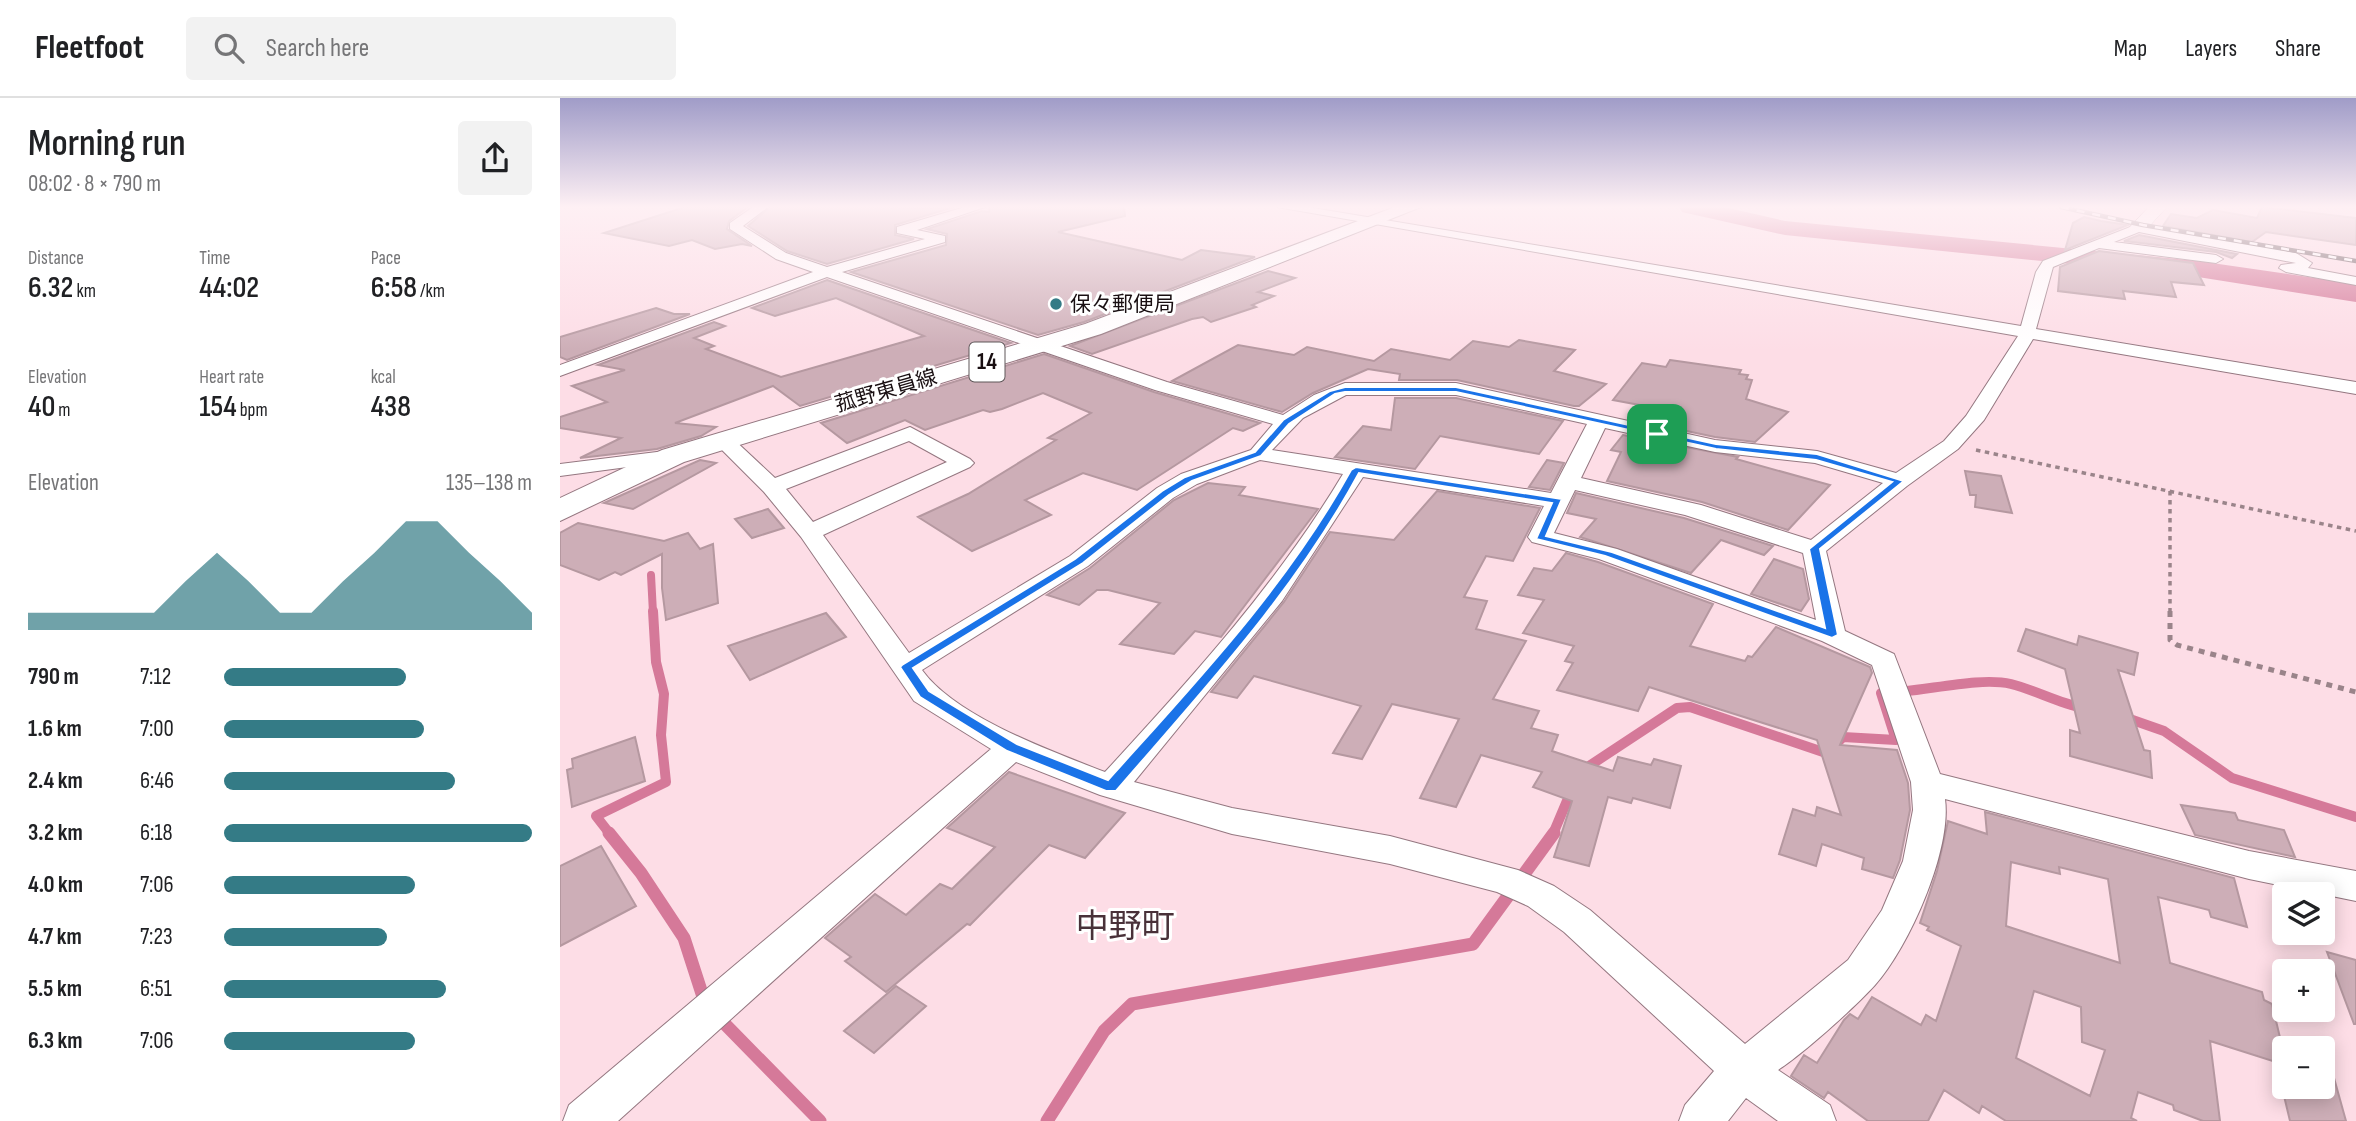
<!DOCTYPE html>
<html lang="en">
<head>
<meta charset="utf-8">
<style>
	body { margin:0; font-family:"Sofia Sans Condensed","Noto Sans JP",sans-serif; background:#f2f2f2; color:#202124; height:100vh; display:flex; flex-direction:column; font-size:26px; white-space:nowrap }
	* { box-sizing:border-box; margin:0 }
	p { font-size:23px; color:#757577 }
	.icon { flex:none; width:38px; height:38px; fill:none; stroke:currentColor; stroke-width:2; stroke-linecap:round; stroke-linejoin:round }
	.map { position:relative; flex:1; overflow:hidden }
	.drawer { display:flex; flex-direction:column; background:#fff; width:560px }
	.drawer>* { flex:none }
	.fabs { position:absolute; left:1712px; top:784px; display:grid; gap:14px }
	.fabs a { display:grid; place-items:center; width:63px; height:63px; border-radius:7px; background:#fff; box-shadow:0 4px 18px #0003; font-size:35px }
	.pin { position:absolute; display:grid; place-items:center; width:60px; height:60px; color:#fff; margin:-30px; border-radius:14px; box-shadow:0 4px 10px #0006 }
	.round { display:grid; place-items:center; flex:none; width:74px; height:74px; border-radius:7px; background:#f2f2f2 }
	.summary { display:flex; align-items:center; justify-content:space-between; height:119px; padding:0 28px }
	h1 { font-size:38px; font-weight:600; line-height:52px }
	.metrics { display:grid; grid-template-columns:repeat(3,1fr); gap:10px; height:119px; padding:7px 28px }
	.metrics div { display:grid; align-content:center }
	.metrics b { font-size:30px; font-weight:600 }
	.metrics small { font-size:19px; font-weight:400 }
	.metrics p { font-size:19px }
	.chart { height:196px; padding:14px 28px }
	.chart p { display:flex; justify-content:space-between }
	.chart svg { width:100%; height:126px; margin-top:7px; fill:#347b86; opacity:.7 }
	ul { padding:0 28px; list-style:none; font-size:23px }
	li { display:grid; grid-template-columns:112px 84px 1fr; align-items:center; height:52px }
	li i { height:18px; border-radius:9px; background:#347b86 }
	header { display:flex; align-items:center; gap:42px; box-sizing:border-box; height:98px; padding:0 35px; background:#fff; border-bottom:2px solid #e0e0e0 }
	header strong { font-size:33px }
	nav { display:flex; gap:38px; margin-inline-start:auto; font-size:24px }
	.search { width:490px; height:63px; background:#f2f2f2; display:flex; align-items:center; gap:18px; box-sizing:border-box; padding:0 24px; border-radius:7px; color:#757577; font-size:26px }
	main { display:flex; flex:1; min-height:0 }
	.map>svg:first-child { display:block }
</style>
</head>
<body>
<header>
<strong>Fleetfoot</strong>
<div class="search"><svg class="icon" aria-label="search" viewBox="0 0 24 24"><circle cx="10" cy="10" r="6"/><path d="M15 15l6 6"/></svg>Search here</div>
<nav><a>Map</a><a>Layers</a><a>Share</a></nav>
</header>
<main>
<section class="drawer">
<div class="summary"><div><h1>Morning run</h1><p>08:02 · 8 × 790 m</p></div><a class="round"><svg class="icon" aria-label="share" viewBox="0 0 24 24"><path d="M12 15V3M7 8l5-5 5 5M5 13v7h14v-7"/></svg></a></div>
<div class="metrics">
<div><p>Distance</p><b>6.32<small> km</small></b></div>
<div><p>Time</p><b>44:02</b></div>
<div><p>Pace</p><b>6:58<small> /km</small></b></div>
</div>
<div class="metrics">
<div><p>Elevation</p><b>40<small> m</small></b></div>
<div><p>Heart rate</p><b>154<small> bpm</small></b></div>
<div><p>kcal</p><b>438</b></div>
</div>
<div class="chart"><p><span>Elevation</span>135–138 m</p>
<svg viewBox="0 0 160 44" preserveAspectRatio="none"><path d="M0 44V38L10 38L20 38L30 38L40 38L50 27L60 17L70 27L80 38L90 38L100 27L110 17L120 6L130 6L140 17L150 27L160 38V44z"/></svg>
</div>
<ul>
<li><b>790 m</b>7:12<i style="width:59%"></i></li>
<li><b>1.6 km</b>7:00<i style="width:65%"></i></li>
<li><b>2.4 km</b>6:46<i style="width:75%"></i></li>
<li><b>3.2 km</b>6:18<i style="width:100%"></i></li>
<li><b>4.0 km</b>7:06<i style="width:62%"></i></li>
<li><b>4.7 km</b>7:23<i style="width:53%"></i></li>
<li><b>5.5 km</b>6:51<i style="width:72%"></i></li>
<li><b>6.3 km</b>7:06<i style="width:62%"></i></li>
</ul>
</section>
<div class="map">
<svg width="1796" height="1023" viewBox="0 0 1796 1023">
	<rect width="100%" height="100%" fill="#fddde6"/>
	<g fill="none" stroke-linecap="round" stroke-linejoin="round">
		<polyline stroke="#d57999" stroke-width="8" points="91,477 93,515"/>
		<g stroke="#d57999" stroke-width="10">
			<polyline points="1564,619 1604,633 1672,680 1796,719"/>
			<path d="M1023,672L1117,610L1130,609L1266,655L1283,639L1336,642L1321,595C1360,595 1417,578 1451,586C1475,592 1498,605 1523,610"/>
			<polyline points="50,736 36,718 106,684 101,637 104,596 96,564 93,513"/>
			<polyline points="993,736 1012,691"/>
		</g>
		<g stroke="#d57999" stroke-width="13">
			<polyline points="49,735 81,775 124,840 145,905"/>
			<polyline points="157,918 260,1023"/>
			<polyline points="487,1023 544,933 572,906 913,846 994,735"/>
		</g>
		<polygon fill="#d57999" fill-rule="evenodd" points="1119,109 1164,109 1225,123 1638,163 1796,186 1796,204 1638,179 1225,137 1122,114"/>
	</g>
	<g fill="#cdaeb7" stroke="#b598a0" stroke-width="2" fill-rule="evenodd">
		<polygon points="125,109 188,109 169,123 167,131 192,148 182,146 155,151 132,142 109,148 44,135"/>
		<polygon points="210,109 379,110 394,109 335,127 335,137 354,141 267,166 227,153 188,128"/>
		<polygon points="430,109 564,109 565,118 498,134 622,162 641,152 695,159 524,224 478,237 291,174 386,147 387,136 367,131 422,113 429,114"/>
		<polygon points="1702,109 1796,120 1796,147 1706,134 1692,144 1603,128 1611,116 1637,120 1653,112 1697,120"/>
		<polygon points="1524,119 1541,123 1568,127 1505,152 1513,125"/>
		<polygon points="1579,137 1677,156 1672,160 1656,154 1564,143"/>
		<polygon points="1539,153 1633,165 1644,187 1611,184 1616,199 1563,193 1565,201 1498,193 1500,169"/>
		<polygon points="708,173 735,180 698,194 714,198 692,207 696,209 651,224 643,219 632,221 532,256 510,248"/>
		<polygon points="267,182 451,245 240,308 213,288 115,325 156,329 141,338 97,351 20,360 61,340 0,330 0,319 47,304 12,288 65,272 38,267 154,224 165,228 134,240 154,248 146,251 221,279 364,238 276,200 215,218 192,210"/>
		<polygon points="96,210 114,216 130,216 7,262 0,259 0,239"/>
		<polygon points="959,242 1015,252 994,273 1046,286 1019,308 1014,308 897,282 839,282 840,276 808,271 753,295 722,314 612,283 678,247 734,257 747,249 814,263 831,251 890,262 913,243 949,249"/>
		<polygon points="484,256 594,294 700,325 683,333 673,330 577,392 523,375 465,402 491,417 412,453 358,419 408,396 496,342 488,340 531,315 483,295 442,311 430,314 423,312 365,332 345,322 287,345 261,325"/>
		<polygon points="1110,262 1181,272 1179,276 1188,277 1186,281 1192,282 1186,301 1228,314 1195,344 1155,339 1075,322 1085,308 1053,302 1082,265 1106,269"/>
		<polygon points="835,300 896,300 1003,323 979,356 880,338 855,371 775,359 803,328 831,332"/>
		<polygon points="1063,337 1178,359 1176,361 1270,387 1228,432 1142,404 1047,383 1061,354 1051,352"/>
		<polygon points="140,362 156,365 73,411 44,405"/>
		<polygon points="987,362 1004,365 990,392 969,389"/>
		<polygon points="1405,373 1441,378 1452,415 1415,409 1416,397 1410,397"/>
		<polygon points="648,385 685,389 679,397 758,411 661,539 635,533 614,556 560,546 600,505 548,492 537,492 519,507 487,497 530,470 614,402"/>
		<polygon points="877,393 980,410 953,463 926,458 904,499 927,503 916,531 966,543 933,601 979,613 971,630 998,637 992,653 1053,673 1058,659 1091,667 1094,661 1121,668 1110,710 1073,700 1071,705 1048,699 1029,768 994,759 1012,703 973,689 982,674 921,657 896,709 860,700 899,621 832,606 802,661 773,655 801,608 694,578 677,600 651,594 724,504 770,434 834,442"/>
		<polygon points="1016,395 1124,420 1213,448 1204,457 1161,442 1131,475 1020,439 1036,421 1007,415"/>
		<polygon points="208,411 224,430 192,440 175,421"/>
		<polygon points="18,425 104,443 128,435 140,451 153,446 158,505 106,522 102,490 102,456 61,477 55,474 39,482 0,467 0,435"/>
		<polygon points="1006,455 1038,464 1153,506 1130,548 1185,563 1188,558 1192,559 1216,529 1310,569 1312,575 1280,647 1337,652 1348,685 1350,712 1340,762 1333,780 1302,771 1304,760 1262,746 1256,768 1219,756 1233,711 1255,718 1257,709 1281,717 1257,642 1089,589 1078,613 997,592 1013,565 1005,563 1014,548 963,535 984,502 958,497 974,470 992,473"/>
		<polygon points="1214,461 1243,471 1249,501 1241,513 1191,496"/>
		<polygon points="266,515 286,539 190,582 168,548"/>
		<polygon points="1466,531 1517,547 1519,538 1578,555 1574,577 1558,572 1584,652 1590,653 1592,680 1510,658 1510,632 1520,635 1505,571 1458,553"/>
		<polygon points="75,639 85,683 12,709 7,672 13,670 12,661"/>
		<polygon points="449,674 565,715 525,760 489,747 410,827 407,826 326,894 285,863 291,859 265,840 315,796 346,817 380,786 392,791 435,749 387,730"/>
		<polygon points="1621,707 1675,715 1678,722 1724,732 1735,759 1635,737"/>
		<path d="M1425,714L1674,780L1687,829L1651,819L1649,812L1598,799L1610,865L1702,894L1704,902L1712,906L1722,948L1729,950H1724V989H1762V960L1769,962L1786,1023H1730L1716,964L1650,943L1660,1023H1643L1614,1012L1613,1007L1578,994L1571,1020L1577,1023H1446L1422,1008L1419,1015L1384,992L1368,1023H1308L1268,994L1264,1000L1231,978L1244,957L1257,965L1284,922L1290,916L1298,921L1312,899L1361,927L1366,917L1376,923L1401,848L1367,832L1369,829L1360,825L1377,773L1388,723L1427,736ZM1451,764L1500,776L1499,769L1548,781L1560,865L1446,828ZM1474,893L1521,909L1522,944L1545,952L1530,998L1456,960Z"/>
		<polygon points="41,748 76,808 0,848 0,768"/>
		<polygon points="1767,854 1796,862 1796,926 1794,926"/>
		<polygon points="336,888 366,908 314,955 284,933"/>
	</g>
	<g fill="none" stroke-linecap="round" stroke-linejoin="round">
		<g stroke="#947780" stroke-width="2">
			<g id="street">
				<path d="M193,109H208L183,128L226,155L267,169L365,141L337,135V129L405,109H425L357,132L385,138V144L282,174L607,284L723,317L754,297L785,285H896L1155,342L1257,353L1336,375L1384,343L1406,318L1458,238L717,109H747L1461,228L1476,174L1483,163L1578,126L1736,155L1752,165L1748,170L1796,179V187L1726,174L1719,170L1721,167L1736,165L1579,134L1554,144L1656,157L1663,161L1656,165L1539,150L1493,169L1476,231L1796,284V296L1473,241L1424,322L1398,351L1347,388L1266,453L1285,533L1334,556L1380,676L1689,753L1796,773V803L1689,781L1385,701C1392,752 1349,849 1315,887C1294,910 1244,955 1218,972L1270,1007L1276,1023H1218L1186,1000L1168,1023H1119L1125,1007L1154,973L1004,834L968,808L937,794L830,766L672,736L540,697L456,664L58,1023H3L9,1007L431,651L354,603L241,439L204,394L155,345L152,341L155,337H169L215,380L350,329L410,361L414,365L410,369L263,437L349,555L510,458L597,390L621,376L691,352L713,326L595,292L267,179L0,278V267L253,174L216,161L170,131V125ZM786,297H896L1027,326L991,395L712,352L743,320ZM1045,330L1155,354L1255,365L1323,385L1251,442L1141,407L1021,380ZM349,343L387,364L253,424L226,391ZM700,362L783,376C717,486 632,580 545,674C491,653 396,619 362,572L528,468L613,400L637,386ZM803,379L984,408L968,439L972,444L1039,461L1262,543L1312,567L1351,684L1353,712L1343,763L1322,812L1288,862L1185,946L1030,812L994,788L958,772L830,738L672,710L574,684L722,503ZM1015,392L1125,417L1243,455L1256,522L1057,451L994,435Z"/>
				<polygon points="113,352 123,358 120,362 0,378 0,366"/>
			</g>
		</g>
		<g stroke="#947780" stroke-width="1">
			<polygon id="secondary" points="1589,109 1607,109 1584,134 1572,134 1569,130"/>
		</g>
		<g stroke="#947780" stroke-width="2">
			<polygon id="primary" points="835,109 861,109 541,236 124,364 0,423 0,400 102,352 525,226"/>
		</g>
		<g stroke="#9a848a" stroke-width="3.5" stroke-dasharray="4.5 4.5" stroke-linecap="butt">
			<polyline points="1416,352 1796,433"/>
			<polyline points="1610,393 1610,515"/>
		</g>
		<polyline stroke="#9a848a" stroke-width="5" stroke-dasharray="6 6" stroke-linecap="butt" points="1610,513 1610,542 1617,547 1796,594"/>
		<use href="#street" fill="#fff" fill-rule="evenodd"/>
		<use href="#secondary" fill="#fff" fill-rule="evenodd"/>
		<use href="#primary" fill="#fff" fill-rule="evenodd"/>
		<g stroke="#665459" stroke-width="4.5">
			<polyline id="rail" points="1501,109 1583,127 1796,163"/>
		</g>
		<use href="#rail" stroke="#fff" stroke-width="2.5" stroke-dasharray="8" stroke-linecap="butt"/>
	</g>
	<linearGradient id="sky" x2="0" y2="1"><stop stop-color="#a09cc8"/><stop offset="0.43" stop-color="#fef0f4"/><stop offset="1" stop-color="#fef0f4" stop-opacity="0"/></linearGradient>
	<rect width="1796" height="253" fill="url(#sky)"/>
	<path fill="#1a73e8" stroke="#fff" stroke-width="2" fill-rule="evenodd" d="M785,289H896L1156,346L1257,356L1344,383L1260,451L1278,537L1272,540L1045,458L976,441L992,405L799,375C735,494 643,592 556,693H546L447,653L360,599L340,569L342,567L515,461L602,393L625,379L695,354L723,322L770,293ZM785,294H896L1156,351L1256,362L1332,384L1249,451L1265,530L1052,454L986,438L1002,401L796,369L791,372C727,488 636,584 548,682L457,646L369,593L353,570L523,465L609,397L632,383L701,358L729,326L775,296Z"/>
	<circle fill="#347b86" stroke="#fff" stroke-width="2.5" cx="496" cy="206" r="7"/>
	<g text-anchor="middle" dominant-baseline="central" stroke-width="6" stroke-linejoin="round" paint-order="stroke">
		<g font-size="21" fill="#190f12" stroke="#fff" text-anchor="start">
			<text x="510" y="206">保々郵便局</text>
		</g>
		<g font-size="21" fill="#190f12" stroke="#fff">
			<text transform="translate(326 293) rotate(-16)">菰野東員線</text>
		</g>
		<rect fill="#fff" stroke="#5e5759" stroke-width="2" x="409.5" y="244.5" width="35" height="39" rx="5"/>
		<g font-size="23" font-weight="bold" fill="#190f12">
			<text x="427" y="264">14</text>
		</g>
		<g font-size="33" fill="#493139" stroke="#fff">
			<text x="565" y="829">中野町</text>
		</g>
	</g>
</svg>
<div class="fabs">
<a><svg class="icon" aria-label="layers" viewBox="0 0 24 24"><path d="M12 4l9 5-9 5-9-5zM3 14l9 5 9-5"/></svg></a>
<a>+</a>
<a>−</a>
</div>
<div class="pin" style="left:1097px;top:336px;background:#1e9e55"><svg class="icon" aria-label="arrive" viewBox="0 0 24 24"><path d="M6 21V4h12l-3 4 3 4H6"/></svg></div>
</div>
</main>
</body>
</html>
